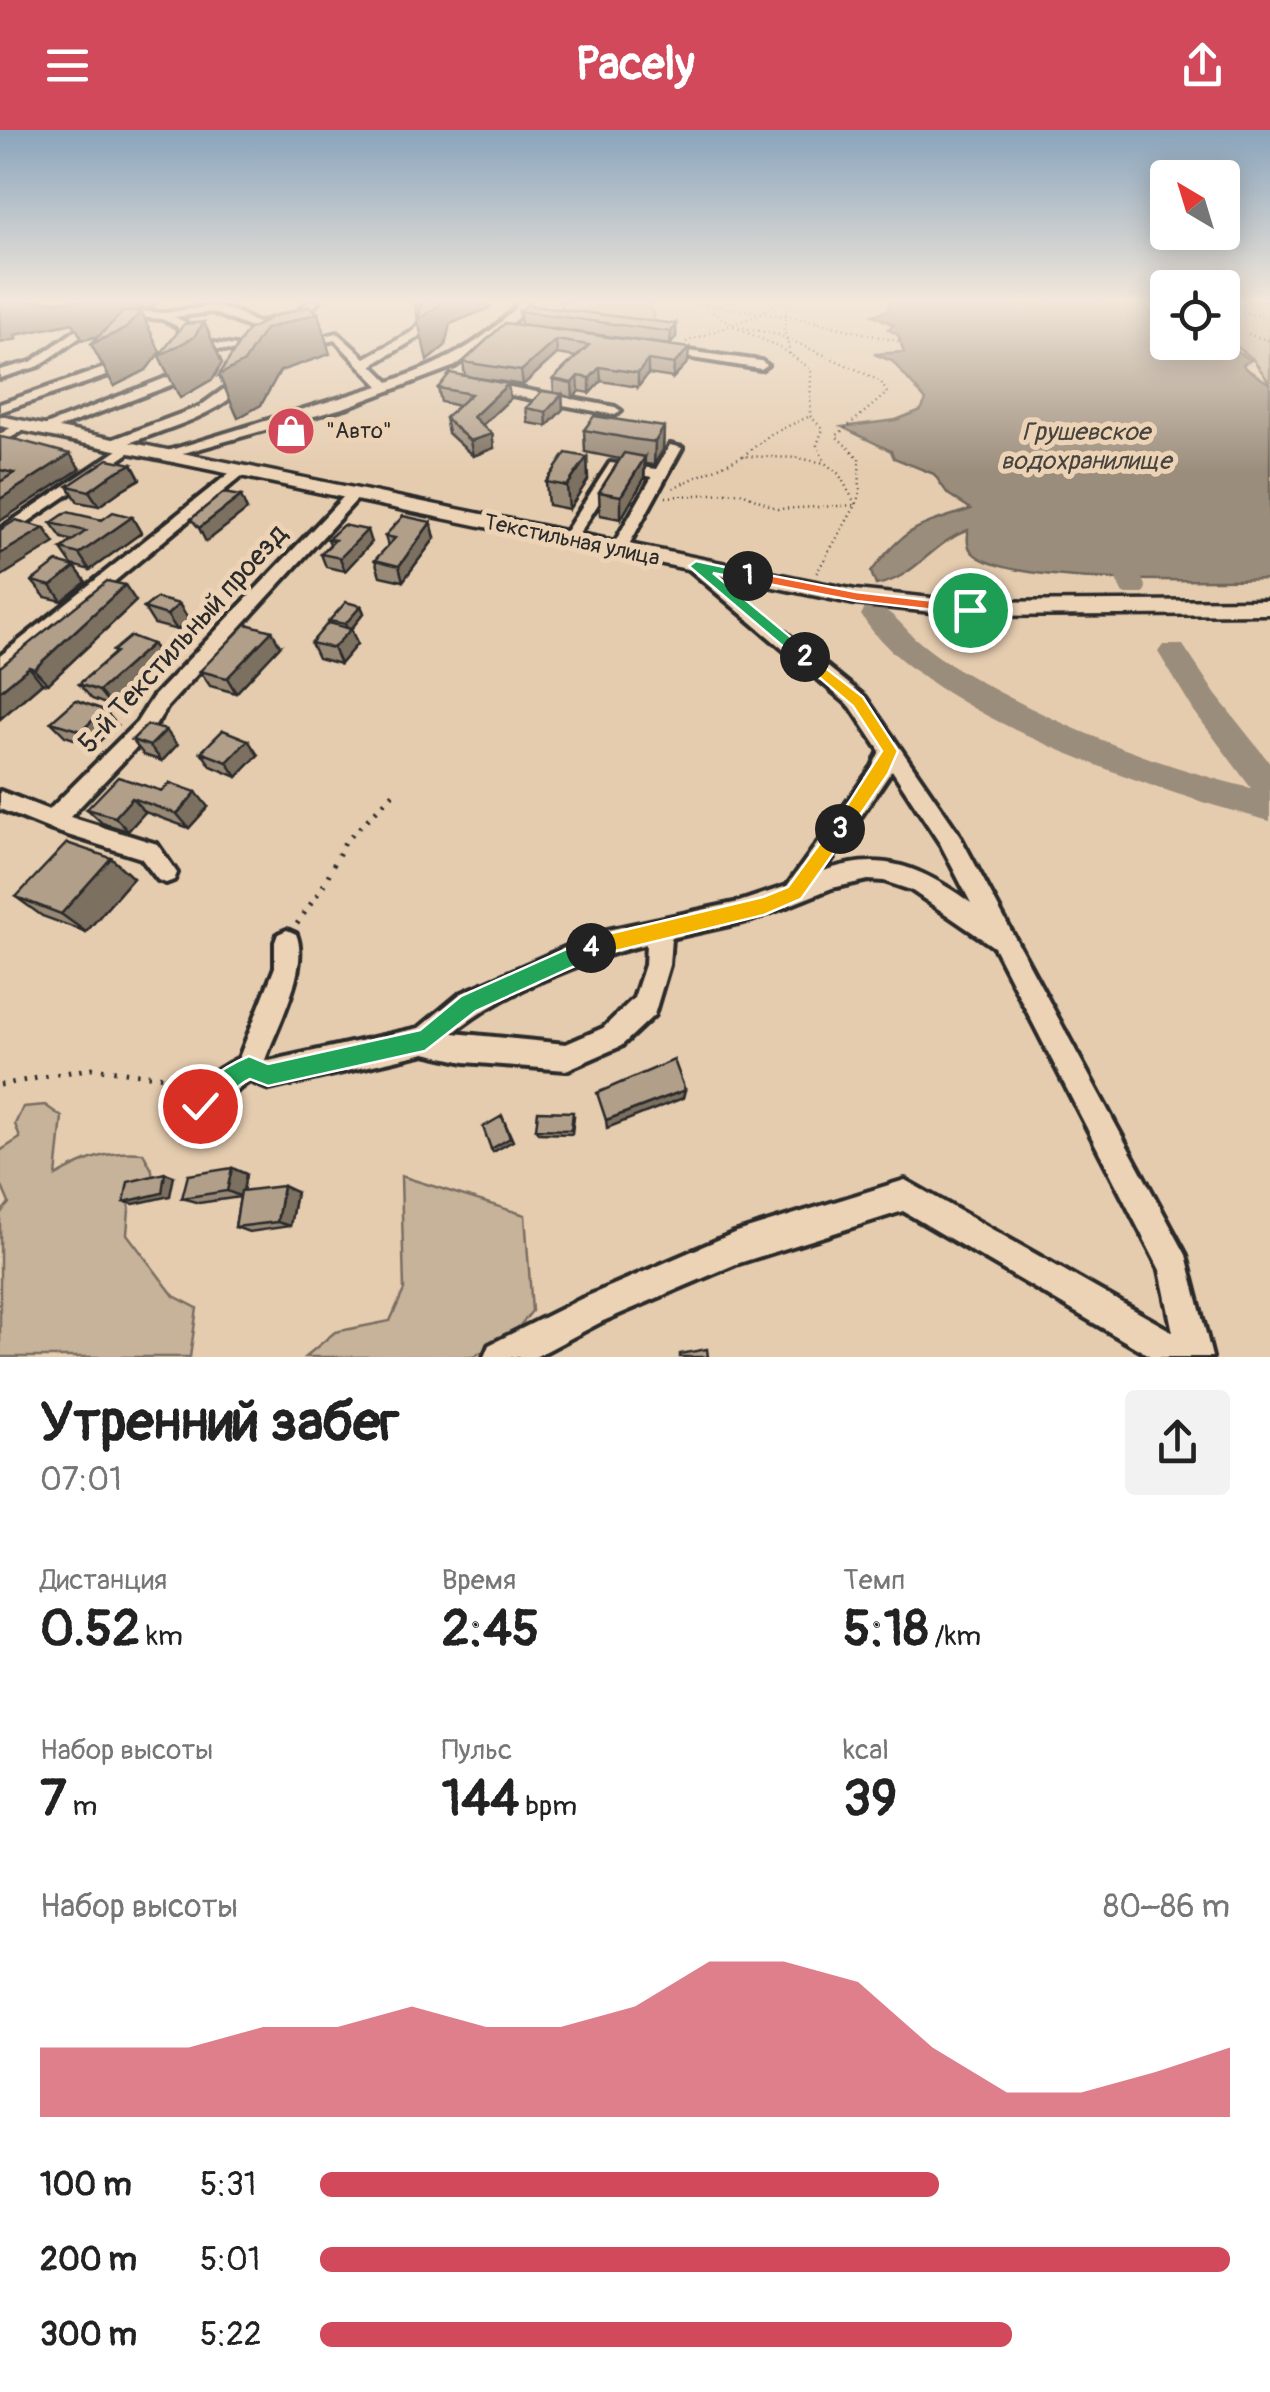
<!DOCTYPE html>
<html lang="ru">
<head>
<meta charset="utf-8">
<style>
	body { margin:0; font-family:Pangolin,sans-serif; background:#f2f2f2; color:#222; height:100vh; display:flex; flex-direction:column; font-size:38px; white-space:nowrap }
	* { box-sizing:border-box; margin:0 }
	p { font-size:32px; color:#767676 }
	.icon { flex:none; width:55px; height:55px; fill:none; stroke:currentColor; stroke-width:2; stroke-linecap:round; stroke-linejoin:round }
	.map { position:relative; height:1227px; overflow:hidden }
	.details { display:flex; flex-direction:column; background:#fff; flex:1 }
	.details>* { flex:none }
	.needle { width:65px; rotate:322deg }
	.fabs { position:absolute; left:1150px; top:30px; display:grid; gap:20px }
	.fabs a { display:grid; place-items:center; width:90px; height:90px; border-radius:10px; background:#fff; box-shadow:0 5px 25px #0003; font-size:50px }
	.pin { position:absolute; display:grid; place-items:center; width:85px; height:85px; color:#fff; margin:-42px; border:5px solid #fff; border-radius:50%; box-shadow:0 2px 10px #0007 }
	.km { position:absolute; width:50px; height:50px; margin:-25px; border-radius:50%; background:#222; color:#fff; font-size:28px; line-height:50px; text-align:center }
	.round { display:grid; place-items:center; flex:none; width:105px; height:105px; border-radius:10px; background:#f2f2f2 }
	.overview { display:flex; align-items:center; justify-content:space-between; height:170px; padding:0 40px }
	h1 { font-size:55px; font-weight:700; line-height:75px }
	.metrics { display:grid; grid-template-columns:repeat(3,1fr); gap:15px; height:170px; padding:10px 40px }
	.metrics div { display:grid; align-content:center }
	.metrics b { font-size:50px; font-weight:700 }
	.metrics small { font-size:28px; font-weight:400 }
	.metrics p { font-size:28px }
	.chart { height:280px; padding:20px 40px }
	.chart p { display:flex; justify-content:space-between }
	.chart svg { width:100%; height:180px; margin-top:10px; fill:#d1495b; opacity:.7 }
	ul { padding:0 40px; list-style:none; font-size:32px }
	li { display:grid; grid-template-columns:160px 120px 1fr; align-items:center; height:75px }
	li i { height:25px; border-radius:12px; background:#d1495b }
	header { display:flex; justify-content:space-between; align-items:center; height:130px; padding:0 40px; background:#d1495b; color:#fff; font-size:45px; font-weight:700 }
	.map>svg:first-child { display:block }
</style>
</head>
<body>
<header><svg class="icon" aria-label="menu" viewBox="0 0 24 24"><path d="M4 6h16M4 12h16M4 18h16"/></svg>Pacely<svg class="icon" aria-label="share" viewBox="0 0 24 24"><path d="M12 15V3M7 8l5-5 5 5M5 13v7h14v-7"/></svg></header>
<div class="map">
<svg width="1270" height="1227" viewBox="0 0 1270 1227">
	<rect width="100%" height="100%" fill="#e5ccaf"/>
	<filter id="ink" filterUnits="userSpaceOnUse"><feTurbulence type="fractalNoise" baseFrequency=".01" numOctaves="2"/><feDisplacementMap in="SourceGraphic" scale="20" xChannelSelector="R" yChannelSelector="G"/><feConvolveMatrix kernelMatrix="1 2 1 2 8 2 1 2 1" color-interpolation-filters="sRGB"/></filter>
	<g filter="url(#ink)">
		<g fill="#c7b29a" stroke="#796e62" stroke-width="2.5">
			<polygon points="559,171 661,171 651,172 649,177 654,186 650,192 563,182"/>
			<polygon points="1222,171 1270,171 1270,253 1252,228 1223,206"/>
			<path d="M45,975L62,987L56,1046C85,1029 109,1020 143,1023L152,1040L153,1061L130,1068L127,1104L174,1166L197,1178L190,1227H0V1084L9,1073L0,1052V1021L20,1008L15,994L23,977Z"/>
			<polygon points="401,1046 525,1085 532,1181 513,1204 473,1227 305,1227 335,1202 390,1191 404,1160"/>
		</g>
		<path fill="#9b8d7b" stroke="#6e665b" stroke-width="2.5" d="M889,171H1167L1168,212H1223L1251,230L1243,234L1245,238L1270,254V449C1218,450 1003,457 972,422C966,415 968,408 968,400C930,414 917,447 876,455L871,442C908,394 918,397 971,379L948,364L934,344L894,328L891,321L842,297L896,290L921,280L926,270L892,231L874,224L904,222L898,205L888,199L894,195L873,185L889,180Z"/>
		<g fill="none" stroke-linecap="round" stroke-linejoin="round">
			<g fill="#9b8d7b" fill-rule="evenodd">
				<polygon points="1112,400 1125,408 1146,458 1143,464 1123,464 1120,458 1099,408"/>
				<path d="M875,476C892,480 903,497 916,509C931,522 949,534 967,544C1055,595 1151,634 1251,658L1194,581L1158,522L1163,515H1183L1216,565L1270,633V691C1160,663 922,584 861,485L865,478Z"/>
			</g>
			<g stroke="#2b2b2b" stroke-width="8">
				<g id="minor">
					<polygon points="309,171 319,171 305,186 256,200 212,182 174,187 185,192 194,210 263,220 267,221 267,225 186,215 177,196 162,189 140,187 83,205 39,236 0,248 0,240 31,232 75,201 139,181 164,183 212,176 236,182 257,193 297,182"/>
					<path d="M458,171H473L448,180L434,189L422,205L372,235L389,252C440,234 480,216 517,176L512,171H523L528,175L508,198L455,236L346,277L173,326L161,323L379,256L335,210L302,217L296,214L337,203L365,228L414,201L426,185L440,176Z"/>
					<polygon points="665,218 761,231 767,235 761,239 661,223 661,219"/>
					<polygon points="123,225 133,227 115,243 0,282 0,274 107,237"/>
					<polygon points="186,232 196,234 184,250 48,302 36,299 176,244"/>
					<path d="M246,243L252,247L250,250C218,286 173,296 129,313L139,316L0,411V399L127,314L116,317L109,313L111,310L199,277Z"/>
					<polygon points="484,252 615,277 621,281 615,285 480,259 478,256"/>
					<polygon points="19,293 31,296 0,314 0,304"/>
					<polygon points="670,315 682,318 625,422 619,424 611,419 652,347 619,341 574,412 564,412 561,409 610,333 656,339"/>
					<polygon points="237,337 249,340 6,541 0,543 0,526"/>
					<polygon points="354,360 361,364 359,367 167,577 151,602 70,687 157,714 177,743 174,750 166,753 158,750 141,728 52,700 0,679 0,661 49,680 137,592 153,567 349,361"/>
					<path d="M695,430L865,567L957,701L1186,1125L1212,1227H1152L903,1081L736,1134L603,1191L535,1227H484L489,1215L581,1169L734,1103L905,1050L1173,1202L1160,1140L994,817L911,760L884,751L868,750L832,758L752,790L671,808L669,835L654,885L621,916L566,940L465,932L425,923L269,959L250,951C231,961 220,982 200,990L190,986L186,976C195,954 219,938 239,928L275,837V812L278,804L287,800L296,804C310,837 277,897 265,930L269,931L419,898L460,864L603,801L739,772L787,756L873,636L880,621L851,577L689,439L687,435ZM892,640L941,715L971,773C922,738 884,720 824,741ZM646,814L645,835L634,868L603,898L566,914L453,903C500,863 586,829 646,814Z"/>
				</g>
			</g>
			<g stroke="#2b2b2b" stroke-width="7">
				<polygon id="major" points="0,286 855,460 970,472 1270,470 1270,484 970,486 855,474 0,296"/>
			</g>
			<g stroke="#2b2b2b" stroke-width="2.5" stroke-dasharray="1 4" stroke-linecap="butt">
				<polyline points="696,171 734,196 779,205 860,241 881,252 887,263 836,306 859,328 860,362 856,375 816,444"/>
				<polyline points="1248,171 1264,183"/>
				<polyline points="701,174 798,188 902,212"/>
				<polyline points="1222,180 1270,187"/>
				<polyline points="739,199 779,217 811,239 810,286 823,299 817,315 825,333"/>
				<polyline points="1248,204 1270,211"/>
				<polyline points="686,212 758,185 779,171"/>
				<polyline points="790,224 784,199 787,175 793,171"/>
				<polyline points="743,326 771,304 810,286"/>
				<polyline points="666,367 740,362 778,379 856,375 839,344 825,333 798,328 743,326 670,359"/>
			</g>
			<g stroke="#2b2b2b" stroke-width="5" stroke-dasharray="2.5 9" stroke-linecap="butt">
				<polyline points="297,794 323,756 345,712 396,661"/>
				<polyline points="0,955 92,938 173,948 200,945"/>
			</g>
			<use href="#minor" fill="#edd3b5" fill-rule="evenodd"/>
			<use href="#major" fill="#edd3b5" fill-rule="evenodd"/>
		</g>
		<g fill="#988977" stroke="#2b2b2b" stroke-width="2.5">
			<polygon points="0,171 158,171 153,178 136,178 160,222 146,240 114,256 91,214 99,206 83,210 73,193 15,205 17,209 0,213"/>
			<polygon points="519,181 676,194 676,207 670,215 521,194"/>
			<polygon points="505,193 688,232 673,248 648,244 638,257 601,251 590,263 579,261 573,268 562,265 563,279 547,296 528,293 526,278 554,263 553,249 576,227 557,224 523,255 465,246 463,232"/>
			<polygon points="438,258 510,269 482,295 492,304 494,318 473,326 448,303 445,288 459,276 441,272"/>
			<polygon points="664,297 663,320 654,335 645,334 644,349 621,389 600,385 599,362 620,329 585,322 584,300"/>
			<polygon points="0,307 80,339 0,391"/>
			<polygon points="587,327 588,350 569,379 548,375 546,352"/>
			<polygon points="140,349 123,359 99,376 78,372 68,356"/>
			<polygon points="132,387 141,403 90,440 72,435 61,419 73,411 62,408 51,393"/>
			<polygon points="431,392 435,408 403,451 380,446 375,430 388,416 385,406"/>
			<polygon points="328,409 371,413 345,441 326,437 321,424 330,414"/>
			<polygon points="75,437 86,452 62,471 45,467 32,451"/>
			<polygon points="136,471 48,554 42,553 0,589 0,537"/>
			<polygon points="179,474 189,490 177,500 154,494 144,478"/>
			<polygon points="361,476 364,483 351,499 357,514 340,534 318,528 311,513 330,493 329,491"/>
			<polygon points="152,514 163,529 111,576 92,569 79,554 115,524 113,521"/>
			<polygon points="280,516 236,563 210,556 200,541"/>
			<polygon points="104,580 117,595 94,616 65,606 51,592"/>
			<polygon points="132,610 177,615 162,631 144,625"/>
			<polygon points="201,622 258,625 237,647 211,636"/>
			<polygon points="162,661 208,677 189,698 145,682 128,701 102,693 87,679"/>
			<polygon points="111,728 133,748 86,802 42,786 16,767"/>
			<polygon points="574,986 572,1004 538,1003 536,999"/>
			<polygon points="232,1038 246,1044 243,1061 296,1062 290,1096 249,1102 235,1097 240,1067 199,1073 182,1068"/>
		</g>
		<g fill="#7c6f61" stroke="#2b2b2b" stroke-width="2.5">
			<polygon points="0,171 135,171 139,183 141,181 160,222 146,240 114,256 91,214 122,200 83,210 73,193 15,205 17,209 0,213"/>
			<polygon points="149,171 158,171 153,178"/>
			<polygon points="417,171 489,171 490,178 450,194 445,216 427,231 414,172"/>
			<polygon points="318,183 330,224 280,241 261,275 238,288 219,245 265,199"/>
			<polygon points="204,192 222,233 213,249 180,268 159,226"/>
			<polygon points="676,194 676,207 670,215 671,202"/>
			<polygon points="556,210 557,224 523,255 521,241"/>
			<polygon points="689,218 688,232 673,248 674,234"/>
			<polygon points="648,230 648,244 638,257 638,243"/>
			<polygon points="600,237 601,251 590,263 590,248"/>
			<polygon points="578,246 579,261 573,268 572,253"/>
			<polygon points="508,254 510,269 475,302 473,287"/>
			<polygon points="562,264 563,279 547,296 546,282"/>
			<polygon points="664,297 663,320 654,335 655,312"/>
			<polygon points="492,304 494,318 473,326 470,311"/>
			<polygon points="70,324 80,339 0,391 0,369"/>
			<polygon points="587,327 588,350 569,379 567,356"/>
			<polygon points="645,327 644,349 621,389 621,366"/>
			<polygon points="132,334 140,349 123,359 99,376 89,361 114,343"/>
			<polygon points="241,366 247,380 206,412 199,398"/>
			<polygon points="132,387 141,403 90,440 79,424"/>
			<polygon points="431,392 435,408 403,451 399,436"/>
			<polygon points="44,398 55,413 0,447 0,424"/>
			<polygon points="367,400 371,413 345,441 340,428"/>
			<polygon points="75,437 86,452 62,471 51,456"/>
			<polygon points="125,455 136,471 48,554 34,539"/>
			<polygon points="179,474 189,490 177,500 167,485"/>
			<polygon points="361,476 364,483 351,499 357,514 340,534 333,518 348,501 345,494"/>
			<polygon points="272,501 280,516 236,563 227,548"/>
			<polygon points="152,514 163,529 111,576 99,561"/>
			<polygon points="29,537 42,553 0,589 0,561"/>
			<polygon points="104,580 117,595 94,616 81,601"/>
			<polygon points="166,600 177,615 162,631 150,616"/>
			<polygon points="248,610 258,625 237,647 227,632"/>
			<polygon points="196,662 208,677 189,698 177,684"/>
			<polygon points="132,668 145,682 128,701 115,687"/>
			<polygon points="111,728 133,748 86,802 61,784"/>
			<polygon points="685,960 683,968 607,998 606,990"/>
			<polygon points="502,986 513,1011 493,1022 491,1019"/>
			<polygon points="232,1038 246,1044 242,1067 227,1061"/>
			<polygon points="165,1043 174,1046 170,1066 134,1074 124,1072"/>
			<polygon points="283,1056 296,1062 290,1096 277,1092"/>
		</g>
		<g fill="#b19f8a" stroke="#2b2b2b" stroke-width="2.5">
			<polygon points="422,171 439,171 438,176 418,190"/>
			<polygon points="527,175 676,194 671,202 519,181"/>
			<polygon points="310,176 318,183 265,199 244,232 219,245 247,201 272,187"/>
			<polygon points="141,181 125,199 91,214 123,182"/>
			<polygon points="204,192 194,207 159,226 184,194"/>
			<polygon points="505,193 689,218 674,234 648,230 638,243 600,237 590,248 578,246 572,253 553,249 589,215 556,210 521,241 463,232"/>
			<polygon points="450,243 508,254 473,287 492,304 470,311 445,288 471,264 438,258"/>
			<polygon points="542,261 562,264 546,282 526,278"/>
			<polygon points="594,286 664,297 655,312 632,309 584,300"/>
			<polygon points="0,307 18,310 70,324 0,369 0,352 14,343 0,340"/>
			<polygon points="566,323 587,327 567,356 546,352"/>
			<polygon points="624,323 645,327 621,366 599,362"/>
			<polygon points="108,329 132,334 114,343 89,361 68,356"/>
			<polygon points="223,363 241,366 199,398 191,389"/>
			<polygon points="67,382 102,390 113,382 132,387 79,424 61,419 86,401 51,393"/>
			<polygon points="403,386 431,392 399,436 375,430 395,408 385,406"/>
			<polygon points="16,390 44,398 0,424 0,400"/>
			<polygon points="343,395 367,400 340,428 321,424 335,410 328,409"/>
			<polygon points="57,432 75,437 51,456 32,451"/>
			<polygon points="107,451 125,455 34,539 29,537 0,561 0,537"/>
			<polygon points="156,468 179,474 167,485 144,478"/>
			<polygon points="346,472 361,476 345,494 329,491"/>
			<polygon points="328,493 351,499 333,518 311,513"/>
			<polygon points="246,494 272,501 227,548 200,541"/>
			<polygon points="131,506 152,514 99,561 79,554 116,522 113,521"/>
			<polygon points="76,570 104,580 81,601 51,592"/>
			<polygon points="147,595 166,600 150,616 132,610"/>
			<polygon points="223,600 248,610 227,632 201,622"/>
			<polygon points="118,647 162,661 170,653 196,662 177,684 132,668 115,687 87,679"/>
			<polygon points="67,713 111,728 61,784 16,767"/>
			<polygon points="674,930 685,960 606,990 597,963"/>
			<polygon points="538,981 573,982 571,1000 536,999"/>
			<polygon points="502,986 510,1008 491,1019 483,997"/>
			<polygon points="232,1038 227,1061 182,1068 188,1045"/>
			<polygon points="165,1043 162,1063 124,1072 128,1052"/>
			<polygon points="283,1056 277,1092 235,1097 241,1061"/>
			<polygon points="707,1219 708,1227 680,1227 680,1224"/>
		</g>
	</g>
	<linearGradient id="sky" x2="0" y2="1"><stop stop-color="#89a4bc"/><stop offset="0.5" stop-color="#f3e8db"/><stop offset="1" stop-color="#f3e8db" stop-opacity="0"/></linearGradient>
	<rect width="1270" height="342" fill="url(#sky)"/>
	<polygon fill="#f0652b" stroke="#fff" stroke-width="2.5" points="748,441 856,462 970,475 976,480 970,484 856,471 743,449 741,446"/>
	<polygon fill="#22a559" stroke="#fff" stroke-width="2.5" points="696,431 752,443 754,446 748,450 713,443 810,523 810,530 799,530 691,438 689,436"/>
	<polygon fill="#f5b400" stroke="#fff" stroke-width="2.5" points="805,522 863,567 898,621 888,644 847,704 840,707 832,699 882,621 853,576 799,530 799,523"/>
	<polygon fill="#f5b400" stroke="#fff" stroke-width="2.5" points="840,691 847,694 847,704 801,769 764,785 591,827 584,825 582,818 591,808 763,767 788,757 834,694"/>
	<path fill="#22a559" stroke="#fff" stroke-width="2.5" d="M591,808L601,818L599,825L476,881L425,921L268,956L250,949C231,958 219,978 200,987L192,984L189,976C199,952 226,936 249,926L268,934L420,900L461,866Z"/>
	<defs>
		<g id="shop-disc" transform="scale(2.5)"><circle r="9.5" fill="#d1495b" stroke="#edd3b5"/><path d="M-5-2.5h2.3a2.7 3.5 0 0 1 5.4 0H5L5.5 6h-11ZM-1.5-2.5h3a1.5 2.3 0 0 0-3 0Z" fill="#fff"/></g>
	</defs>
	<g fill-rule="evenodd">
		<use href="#shop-disc" x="291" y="301"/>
	</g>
	<g text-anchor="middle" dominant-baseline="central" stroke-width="10" stroke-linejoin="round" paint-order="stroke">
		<g font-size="22" fill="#2b2b2b" stroke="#edd3b5" text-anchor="start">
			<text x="326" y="301">"Авто"</text>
		</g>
		<g font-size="22" fill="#2b2b2b" stroke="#edd3b5">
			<text transform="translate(572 410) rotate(12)">Текстильная улица</text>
		</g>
		<g font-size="25" font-style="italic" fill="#47443f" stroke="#edd3b5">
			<text x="1086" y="302">Грушевское<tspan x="1086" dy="29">водохранилище</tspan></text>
		</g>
		<g font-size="28" fill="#2b2b2b" stroke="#edd3b5">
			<text transform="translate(183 509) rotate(-48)">5-й Текстильный проезд</text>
		</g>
	</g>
</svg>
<div class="fabs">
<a><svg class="needle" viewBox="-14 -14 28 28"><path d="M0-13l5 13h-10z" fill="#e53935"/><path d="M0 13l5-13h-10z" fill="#767676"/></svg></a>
<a><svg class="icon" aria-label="locate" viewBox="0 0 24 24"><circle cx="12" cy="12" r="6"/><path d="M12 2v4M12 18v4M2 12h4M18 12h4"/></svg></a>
</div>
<div class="pin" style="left:970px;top:480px;background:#1e9e55"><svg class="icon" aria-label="arrive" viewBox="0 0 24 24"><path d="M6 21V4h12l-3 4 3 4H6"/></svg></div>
<div class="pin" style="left:200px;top:976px;background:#d93025"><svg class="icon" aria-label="check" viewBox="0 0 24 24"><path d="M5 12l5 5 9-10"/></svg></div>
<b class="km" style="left:748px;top:446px">1</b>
<b class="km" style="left:805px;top:527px">2</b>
<b class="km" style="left:840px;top:699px">3</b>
<b class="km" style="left:591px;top:818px">4</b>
</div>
<section class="details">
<div class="overview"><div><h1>Утренний забег</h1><p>07:01</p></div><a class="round"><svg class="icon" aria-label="share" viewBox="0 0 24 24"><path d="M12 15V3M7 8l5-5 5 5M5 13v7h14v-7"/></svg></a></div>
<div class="metrics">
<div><p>Дистанция</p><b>0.52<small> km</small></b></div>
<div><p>Время</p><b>2:45</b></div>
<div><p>Темп</p><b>5:18<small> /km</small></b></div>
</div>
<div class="metrics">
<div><p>Набор высоты</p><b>7<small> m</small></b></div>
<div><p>Пульс</p><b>144<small> bpm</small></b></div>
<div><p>kcal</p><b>39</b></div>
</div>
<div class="chart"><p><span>Набор высоты</span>80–86 m</p>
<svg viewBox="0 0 160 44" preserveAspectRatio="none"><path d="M0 44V27L10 27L20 27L30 22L40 22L50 17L60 22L70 22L80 17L90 6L100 6L110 11L120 27L130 38L140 38L150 33L160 27V44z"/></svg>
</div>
<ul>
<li><b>100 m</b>5:31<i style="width:68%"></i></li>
<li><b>200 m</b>5:01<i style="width:100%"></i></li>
<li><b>300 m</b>5:22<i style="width:76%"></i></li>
</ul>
</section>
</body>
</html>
